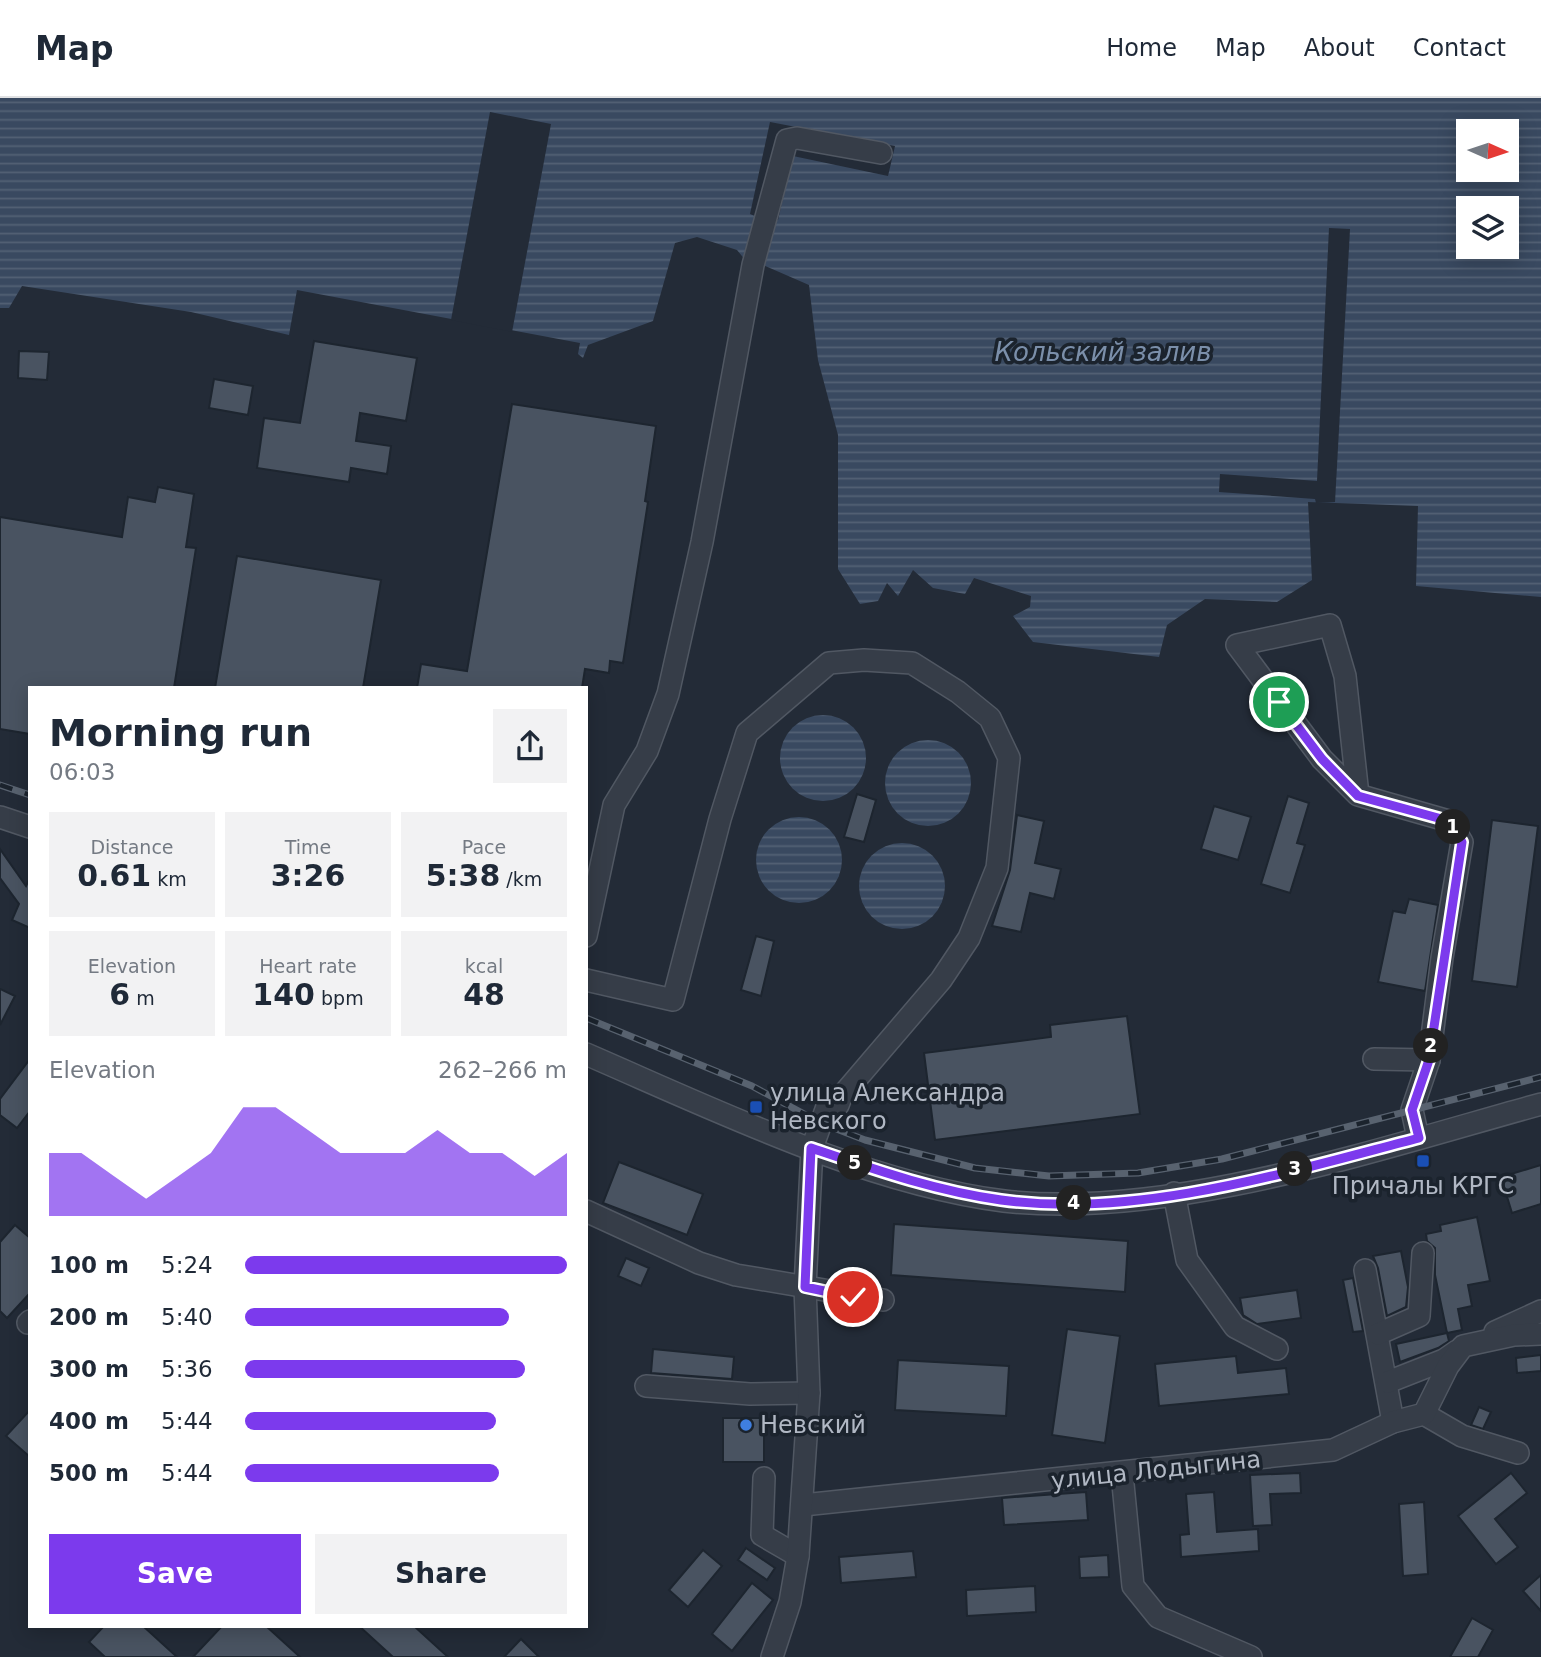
<!DOCTYPE html>
<html lang="en">
<head>
<meta charset="utf-8">
<style>
	body { margin:0; font-family:"DejaVu Sans",sans-serif; background:#f2f2f3; color:#1f2937; height:100vh; display:flex; flex-direction:column; font-size:26px; white-space:nowrap }
	* { box-sizing:border-box; margin:0 }
	p { font-size:23px; color:#747a83 }
	.icon { flex:none; width:38px; height:38px; fill:none; stroke:currentColor; stroke-width:2; stroke-linecap:round; stroke-linejoin:round }
	.map { position:relative; flex:1; overflow:hidden }
	.sheet { position:absolute; left:28px; top:588px; width:560px; height:942px; display:flex; flex-direction:column; background:#fff; border-radius:0px; box-shadow:0 4px 18px #0003 }
	.sheet>* { flex:none }
	.needle { width:46px; rotate:93deg }
	.fabs { position:absolute; left:1456px; top:21px; display:grid; gap:14px }
	.fabs a { display:grid; place-items:center; width:63px; height:63px; border-radius:0px; background:#fff; box-shadow:0 4px 18px #0003; font-size:35px }
	.pin { position:absolute; display:grid; place-items:center; width:60px; height:60px; color:#fff; margin:-30px; border:4px solid #fff; border-radius:50%; box-shadow:0 2px 7px #0007 }
	.km { position:absolute; width:35px; height:35px; margin:-18px; border-radius:50%; background:#222; color:#fff; font-size:19px; line-height:35px; text-align:center }
	.round { display:grid; place-items:center; flex:none; width:74px; height:74px; border-radius:0px; background:#f2f2f3 }
	.summary { display:flex; align-items:center; justify-content:space-between; height:119px; padding:0 21px }
	h1 { font-size:38px; font-weight:700; line-height:52px }
	.stats { display:grid; grid-template-columns:repeat(3,1fr); gap:10px; height:119px; padding:7px 21px }
	.stats div { display:grid; align-content:center; border-radius:0px; background:#f2f2f3; text-align:center }
	.stats b { font-size:30px; font-weight:700 }
	.stats small { font-size:19px; font-weight:400 }
	.stats p { font-size:19px }
	.chart { height:196px; padding:14px 21px }
	.chart p { display:flex; justify-content:space-between }
	.chart svg { width:100%; height:126px; margin-top:7px; fill:#7c3aed; opacity:.7 }
	.button { display:flex; gap:14px; margin-top:auto; padding:14px 21px }
	.button a { flex:1; height:80px; border-radius:0px; background:#7c3aed; color:#fff; font-size:28px; font-weight:700; line-height:80px; text-align:center }
	.button a+a { background:#f2f2f3; color:#1f2937 }
	ul { padding:0 21px; list-style:none; font-size:23px }
	li { display:grid; grid-template-columns:112px 84px 1fr; align-items:center; height:52px }
	li i { height:18px; border-radius:9px; background:#7c3aed }
	header { display:flex; align-items:center; gap:42px; box-sizing:border-box; height:98px; padding:0 35px; background:#fff; border-bottom:2px solid #e0e1e3 }
	header strong { font-size:33px }
	nav { display:flex; gap:38px; margin-inline-start:auto; font-size:24px }
	.map>svg:first-child { display:block }
</style>
</head>
<body>
<header>
<strong>Map</strong>
<nav><a>Home</a><a>Map</a><a>About</a><a>Contact</a></nav>
</header>
<div class="map">
<svg width="1541" height="1559" viewBox="0 0 1541 1559">
	<defs>
		<pattern id="water-rules" width="6" height="5" patternUnits="userSpaceOnUse" patternTransform="scale(1.75)"><rect width="6" height="5" fill="#394960"/><path d="M0 2.5h6" fill="none" stroke="#536175"/></pattern>
	</defs>
	<rect width="100%" height="100%" fill="#232b37"/>
	<g fill="url(#water-rules)" fill-rule="evenodd">
		<path d="M0,0H1541V499L1416,488L1418,408L1308,404L1312,482L1277,504L1205,501L1167,527L1159,559L1033,544L1013,518L1030,509L1031,498L974,480L965,496L933,490L913,472L898,498L887,485L878,503L860,506L838,471V337L818,262L809,187L763,167L746,163L737,152L697,139L675,145L653,223L588,247L583,260L578,256L580,245L297,192L289,237L191,214L22,188L9,210H0ZM1468,33H1507V72H1468ZM1468,110H1507V149H1468Z"/>
		<circle cx="823" cy="660" r="43"/>
		<circle cx="928" cy="685" r="43"/>
		<circle cx="799" cy="762" r="43"/>
		<circle cx="902" cy="788" r="43"/>
	</g>
	<g fill="#232b37">
		<polygon points="490,14 551,26 512,234 451,222"/>
		<polygon points="770,24 895,48 888,78 793,58 778,122 773,121 746,163 755,118 750,116"/>
		<polygon points="1329,130 1350,131 1335,404 1316,405 1315,401 1219,394 1220,376 1317,383"/>
	</g>
	<g fill="#495361" stroke="#1d252f" stroke-width="2">
		<polygon points="314,243 417,260 406,323 360,315 356,343 391,348 387,376 351,370 349,384 257,370 264,320 300,325"/>
		<polygon points="19,253 49,254 47,282 18,280"/>
		<polygon points="214,281 253,288 248,317 209,310"/>
		<polygon points="512,306 656,328 645,403 648,404 623,565 610,563 609,575 585,571 582,590 417,590 421,566 467,573"/>
		<polygon points="158,389 194,396 186,449 196,450 174,590 30,590 30,636 0,631 0,419 122,439 128,399 155,404"/>
		<polygon points="237,458 381,482 363,590 215,590"/>
		<polygon points="857,696 876,702 864,744 844,739"/>
		<polygon points="1288,698 1309,705 1297,745 1305,747 1290,795 1261,786"/>
		<polygon points="1214,708 1251,719 1238,762 1201,751"/>
		<polygon points="1017,717 1044,723 1035,765 1061,771 1054,801 1030,795 1021,834 992,828 1010,772"/>
		<polygon points="1492,722 1538,728 1517,889 1472,883"/>
		<polygon points="0,751 26,788 30,780 30,830 12,822 19,806 0,780"/>
		<polygon points="1409,801 1438,807 1425,893 1378,884 1393,813 1405,815"/>
		<polygon points="756,838 774,843 761,898 741,892"/>
		<polygon points="0,891 15,898 0,927"/>
		<polygon points="1127,918 1140,1016 935,1042 924,955 1051,939 1050,927"/>
		<polygon points="30,961 30,1013 17,1030 0,1017 0,1001"/>
		<polygon points="619,1064 703,1096 687,1137 603,1105"/>
		<polygon points="1541,1067 1541,1106 1512,1115 1501,1079"/>
		<polygon points="1477,1119 1490,1183 1468,1187 1472,1208 1458,1211 1462,1232 1447,1235 1435,1177 1435,1150 1427,1143 1426,1136 1441,1133 1440,1127"/>
		<polygon points="894,1126 1128,1143 1125,1194 891,1177"/>
		<polygon points="15,1127 30,1140 30,1195 7,1220 0,1213 0,1144"/>
		<polygon points="1401,1153 1408,1189 1406,1209 1387,1218 1378,1170 1373,1158"/>
		<polygon points="626,1160 649,1170 641,1188 618,1178"/>
		<polygon points="1353,1180 1363,1233 1353,1234 1343,1182"/>
		<polygon points="1297,1192 1301,1220 1257,1226 1243,1217 1240,1200"/>
		<polygon points="1067,1231 1120,1238 1105,1345 1052,1337"/>
		<polygon points="1447,1235 1449,1243 1438,1250 1400,1264 1396,1246"/>
		<polygon points="653,1251 734,1259 732,1281 651,1275"/>
		<polygon points="1541,1257 1541,1273 1517,1275 1516,1260"/>
		<polygon points="1236,1258 1238,1275 1286,1270 1289,1296 1159,1308 1155,1266"/>
		<polygon points="898,1262 1009,1268 1006,1318 895,1312"/>
		<polygon points="1479,1309 1491,1314 1483,1331 1471,1327"/>
		<polygon points="30,1312 30,1359 6,1338"/>
		<rect x="723" y="1320" width="41" height="44"/>
		<polygon points="1300,1375 1301,1395 1270,1396 1272,1427 1253,1428 1250,1377"/>
		<polygon points="1511,1375 1527,1395 1495,1421 1518,1449 1496,1466 1458,1418"/>
		<polygon points="1086,1394 1088,1422 1004,1427 1002,1400"/>
		<polygon points="1214,1394 1217,1434 1258,1431 1259,1453 1181,1459 1180,1437 1189,1436 1186,1396"/>
		<polygon points="1424,1404 1428,1476 1403,1478 1399,1406"/>
		<polygon points="746,1450 775,1470 767,1482 738,1462"/>
		<polygon points="703,1452 722,1468 688,1509 669,1492"/>
		<polygon points="913,1453 916,1479 841,1485 839,1459"/>
		<polygon points="1108,1457 1109,1479 1080,1480 1079,1459"/>
		<polygon points="1541,1477 1541,1513 1523,1493"/>
		<polygon points="752,1485 773,1502 732,1553 712,1536"/>
		<polygon points="1035,1488 1036,1514 967,1518 966,1492"/>
		<polygon points="1472,1520 1493,1532 1478,1559 1450,1559"/>
		<polygon points="104,1528 143,1528 177,1559 105,1559 89,1544"/>
		<polygon points="222,1528 266,1528 300,1559 193,1559"/>
		<polygon points="359,1528 414,1528 448,1559 393,1559"/>
		<polygon points="521,1541 539,1559 504,1559"/>
	</g>
	<g fill="none" stroke-linecap="round" stroke-linejoin="round">
		<g stroke="#515863" stroke-width="24">
			<g id="minor">
				<polyline points="1358,697 1345,578 1330,527 1237,547 1322,661 1358,697 1449,723 1462,744 1442,860 1429,962 1412,1012 1418,1040"/>
				<polyline points="0,719 30,729"/>
				<polyline points="586,838 614,707 647,653 668,596 702,444 753,167 787,42 797,40 881,55"/>
				<polyline points="586,882 673,902 720,721 747,635 829,565 864,562 912,565 958,594 990,620 1009,660 997,770 969,840 941,882 841,999 838,1007"/>
				<path d="M586,956C713,1011 867,1086 1004,1103C1169,1122 1381,1050 1541,1006"/>
				<polyline points="1374,961 1429,962"/>
				<polyline points="1174,1095 1187,1162 1235,1229 1277,1251"/>
				<polyline points="586,1113 699,1165 736,1177 883,1202"/>
				<polyline points="1365,1172 1393,1324"/>
				<polyline points="28,1225 30,1223"/>
				<polyline points="1495,1234 1541,1213"/>
				<polyline points="1378,1236 1419,1218 1423,1155"/>
				<polyline points="1388,1284 1444,1262 1457,1253"/>
				<polyline points="646,1288 750,1296 809,1295"/>
				<polyline points="1424,1316 1462,1338 1518,1355"/>
				<polyline points="1122,1376 1133,1488 1158,1519 1251,1559"/>
				<polyline points="764,1380 762,1437 798,1458"/>
				<polyline points="803,1407 1333,1352 1393,1324 1424,1316 1448,1268 1463,1248 1514,1237 1541,1236"/>
				<polyline points="772,1559 790,1504 798,1458 809,1295 805,1189 812,1050 829,1003"/>
			</g>
		</g>
		<use href="#minor" stroke="#363d48" stroke-width="21"/>
		<g stroke="#58626f" stroke-width="7">
			<g id="rail">
				<polyline points="0,687 30,697"/>
				<polyline points="586,920 752,988 821,1025 865,1042 975,1070 1049,1078 1138,1075 1222,1061 1541,979"/>
			</g>
		</g>
		<use href="#rail" stroke="#1b232d" stroke-width="4.5" stroke-dasharray="13" stroke-linecap="butt"/>
	</g>
	<g fill="none" stroke-linecap="round" stroke-linejoin="round">
		<g stroke="#fff" stroke-width="14">
			<path id="route" d="M853,1199L805,1189L811,1050C873,1071 935,1093 1001,1102C1137,1121 1288,1074 1419,1040L1412,1012L1429,962L1462,744L1449,723L1358,698L1322,661L1279,604"/>
		</g>
		<use href="#route" stroke="#7c3aed" stroke-width="9"/>
	</g>
	<g fill="#1a4fb4" stroke="#1b232d" stroke-width="2.5">
		<rect x="749" y="1002" width="14" height="14" rx="3.5"/>
		<rect x="1416" y="1056" width="14" height="14" rx="3.5"/>
	</g>
	<circle fill="#3f7fe0" stroke="#1b232d" stroke-width="2.5" cx="746" cy="1327" r="7"/>
	<g text-anchor="middle" dominant-baseline="central" stroke-width="7" stroke-linejoin="round" paint-order="stroke">
		<g font-size="24" fill="#b1b8c4" stroke="#1b232d" text-anchor="start">
			<text x="770" y="995">улица Александра<tspan x="770" dy="28">Невского</tspan></text>
			<text x="1423" y="1088" text-anchor="middle">Причалы КРГС</text>
			<text x="760" y="1327">Невский</text>
		</g>
		<g font-size="24" fill="#b1b8c4" stroke="#1b232d">
			<text transform="translate(1156 1372) rotate(-6)">улица Лодыгина</text>
		</g>
		<g font-size="26" font-style="italic" fill="#7b8faa" stroke="#1b232d">
			<text x="1103" y="254">Кольский залив</text>
		</g>
	</g>
</svg>
<div class="fabs">
<a><svg class="needle" viewBox="-14 -14 28 28"><path d="M0-13l5 13h-10z" fill="#e53935"/><path d="M0 13l5-13h-10z" fill="#747a83"/></svg></a>
<a><svg class="icon" aria-label="layers" viewBox="0 0 24 24"><path d="M12 4l9 5-9 5-9-5zM3 14l9 5 9-5"/></svg></a>
</div>
<div class="pin" style="left:1279px;top:604px;background:#1e9e55"><svg class="icon" aria-label="arrive" viewBox="0 0 24 24"><path d="M6 21V4h12l-3 4 3 4H6"/></svg></div>
<div class="pin" style="left:853px;top:1199px;background:#d93025"><svg class="icon" aria-label="check" viewBox="0 0 24 24"><path d="M5 12l5 5 9-10"/></svg></div>
<b class="km" style="left:1453px;top:729px">1</b>
<b class="km" style="left:1431px;top:948px">2</b>
<b class="km" style="left:1295px;top:1071px">3</b>
<b class="km" style="left:1074px;top:1105px">4</b>
<b class="km" style="left:855px;top:1065px">5</b>
<section class="sheet">
<div class="summary"><div><h1>Morning run</h1><p>06:03</p></div><a class="round"><svg class="icon" aria-label="share" viewBox="0 0 24 24"><path d="M12 15V3M7 8l5-5 5 5M5 13v7h14v-7"/></svg></a></div>
<div class="stats">
<div><p>Distance</p><b>0.61<small> km</small></b></div>
<div><p>Time</p><b>3:26</b></div>
<div><p>Pace</p><b>5:38<small> /km</small></b></div>
</div>
<div class="stats">
<div><p>Elevation</p><b>6<small> m</small></b></div>
<div><p>Heart rate</p><b>140<small> bpm</small></b></div>
<div><p>kcal</p><b>48</b></div>
</div>
<div class="chart"><p><span>Elevation</span>262–266 m</p>
<svg viewBox="0 0 160 44" preserveAspectRatio="none"><path d="M0 44V22L10 22L20 30L30 38L40 30L50 22L60 6L70 6L80 14L90 22L100 22L110 22L120 14L130 22L140 22L150 30L160 22V44z"/></svg>
</div>
<ul>
<li><b>100 m</b>5:24<i style="width:100%"></i></li>
<li><b>200 m</b>5:40<i style="width:82%"></i></li>
<li><b>300 m</b>5:36<i style="width:87%"></i></li>
<li><b>400 m</b>5:44<i style="width:78%"></i></li>
<li><b>500 m</b>5:44<i style="width:79%"></i></li>
</ul>
<div class="button"><a>Save</a><a>Share</a></div>
</section>
</div>
</body>
</html>
